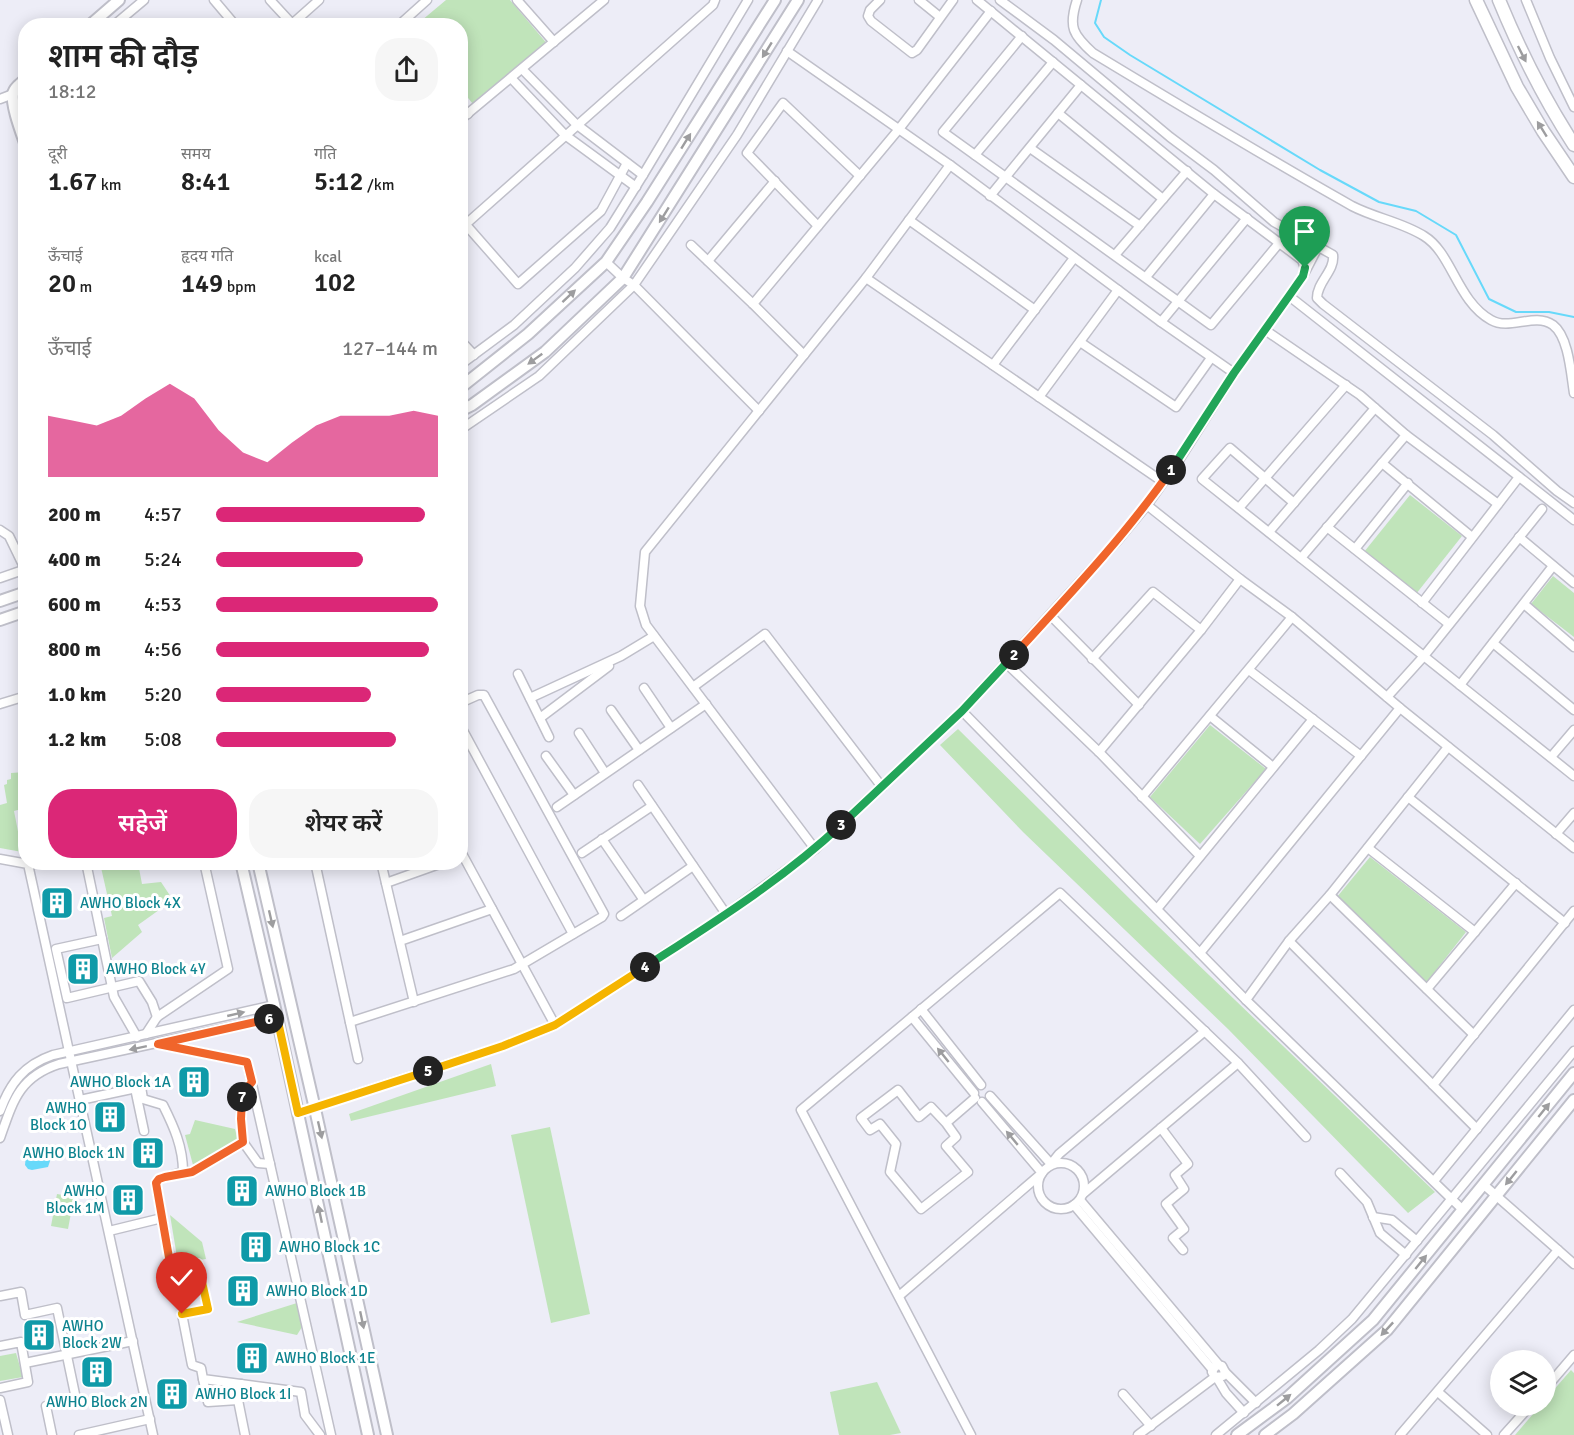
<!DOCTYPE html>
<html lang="hi">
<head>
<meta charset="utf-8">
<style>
	body { margin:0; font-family:Signika,"Noto Sans Devanagari",sans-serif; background:#f6f6f6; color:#222; height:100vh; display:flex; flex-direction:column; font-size:22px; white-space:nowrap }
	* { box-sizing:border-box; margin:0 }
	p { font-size:20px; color:#767676 }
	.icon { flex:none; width:33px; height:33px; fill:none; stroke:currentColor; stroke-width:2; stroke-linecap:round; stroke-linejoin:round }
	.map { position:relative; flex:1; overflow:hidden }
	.sheet { position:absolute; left:18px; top:18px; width:450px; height:852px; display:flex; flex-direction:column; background:#fff; border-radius:24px; box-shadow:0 3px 15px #0003 }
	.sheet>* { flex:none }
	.fabs { position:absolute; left:1490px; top:1350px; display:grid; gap:12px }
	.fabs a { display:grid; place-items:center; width:66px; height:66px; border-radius:50%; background:#fff; box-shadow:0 3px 15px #0003; font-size:30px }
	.pin { position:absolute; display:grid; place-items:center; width:51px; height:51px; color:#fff; margin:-62px -26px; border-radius:50% 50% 50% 0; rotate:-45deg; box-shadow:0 0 6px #0007 }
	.pin .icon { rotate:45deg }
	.km { position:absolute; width:30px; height:30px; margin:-15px; border-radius:50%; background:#222; color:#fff; font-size:16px; line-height:30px; text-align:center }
	.round { display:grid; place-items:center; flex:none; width:63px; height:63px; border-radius:24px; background:#f6f6f6 }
	.headline { display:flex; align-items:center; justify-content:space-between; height:102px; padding:0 30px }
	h1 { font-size:33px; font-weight:600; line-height:45px }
	.stats { display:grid; grid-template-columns:repeat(3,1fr); gap:9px; height:102px; padding:6px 30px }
	.stats div { display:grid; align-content:center }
	.stats b { font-size:26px; font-weight:600 }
	.stats small { font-size:16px; font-weight:400 }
	.stats p { font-size:16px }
	.chart { height:168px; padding:12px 30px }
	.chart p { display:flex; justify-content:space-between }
	.chart svg { width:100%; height:108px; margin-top:6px; fill:#db2777; opacity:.7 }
	.action { display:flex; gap:12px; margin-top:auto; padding:12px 30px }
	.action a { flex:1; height:69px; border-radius:24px; background:#db2777; color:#fff; font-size:24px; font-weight:600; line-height:69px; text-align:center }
	.action a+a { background:#f6f6f6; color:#222 }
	ul { padding:0 30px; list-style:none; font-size:20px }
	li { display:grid; grid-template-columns:96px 72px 1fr; align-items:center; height:45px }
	li i { height:15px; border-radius:8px; background:#db2777 }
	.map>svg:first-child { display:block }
</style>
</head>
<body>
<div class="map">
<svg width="1574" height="1435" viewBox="0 0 1574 1435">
	<rect width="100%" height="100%" fill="#ededf7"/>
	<g fill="#c0e4ba">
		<polygon points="446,0 510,0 549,46 476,108 461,89 460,26 415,26"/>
		<polygon points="1410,495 1462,536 1416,594 1364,552"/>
		<polygon points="1553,576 1574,593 1574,637 1531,604"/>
		<polygon points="1210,725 1266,769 1200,844 1150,797"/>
		<polygon points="958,729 1134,903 1435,1192 1408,1213 1228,1029 1023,832 940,745"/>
		<polygon points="25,772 25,808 14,811 22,852 0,848 0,805 7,803 4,785 7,784 7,780 11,779 11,773"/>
		<polygon points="1370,857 1466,932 1426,983 1337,897"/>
		<polygon points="100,863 138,863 142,884 161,882 173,900 138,925 142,932 112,958 104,918 112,916"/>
		<polygon points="491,1064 496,1086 351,1121 349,1114"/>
		<polygon points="195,1120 235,1129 238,1141 193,1165 185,1135 190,1134"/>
		<polygon points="550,1127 590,1314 551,1323 511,1135"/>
		<polygon points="57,1194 74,1197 68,1229 51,1226"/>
		<polygon points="170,1215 202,1242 206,1259 178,1263"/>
		<polygon points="297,1303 302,1327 297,1335 237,1322"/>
		<polygon points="16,1353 23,1377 0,1381 0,1356"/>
		<polygon points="1571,1370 1574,1373 1574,1435 1515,1435 1540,1406 1545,1406 1545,1400"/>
		<polygon points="877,1382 901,1433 890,1435 839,1435 830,1392"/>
	</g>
	<polygon fill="#67d9fa" points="46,1151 51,1158 48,1167 32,1170 28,1169 25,1165 26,1155"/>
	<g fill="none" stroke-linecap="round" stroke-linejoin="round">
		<polyline stroke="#67d9fa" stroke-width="2" points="1101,0 1095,23 1104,37 1130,55 1320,170 1379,202 1416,211 1456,235 1489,299 1516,312 1549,312 1574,317"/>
		<g stroke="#bfbfc9" stroke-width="11">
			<g id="minor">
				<polyline points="214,0 236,26"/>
				<polyline points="270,0 294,26"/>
				<polyline points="517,0 554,42"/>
				<polyline points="880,0 870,10 868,16 871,21 912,53 917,50 953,0"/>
				<polyline points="919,0 940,17"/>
				<polyline points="977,0 1214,194 1302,260 1305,268"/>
				<path d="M1000,0L1054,40L1170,137L1214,170L1274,222L1333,255C1335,271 1317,282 1317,298L1323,304L1493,435L1557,491L1574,503"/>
				<path d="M1077,0C1068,27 1073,35 1093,53C1179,105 1265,157 1352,206C1375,218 1402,222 1424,236C1452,253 1457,301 1491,320C1510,331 1534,312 1553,325C1569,337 1571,375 1574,393"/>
				<polyline points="1526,0 1550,58 1574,107"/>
				<polyline points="292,24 319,0"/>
				<polyline points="113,26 144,0"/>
				<polyline points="398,26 427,0"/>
				<polyline points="1022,36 943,132 1211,325 1280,242"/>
				<polyline points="787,51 950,165 1161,322 1234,373"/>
				<polyline points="522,69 576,124 643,175"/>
				<polyline points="511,78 565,135 636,187"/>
				<polyline points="0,99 13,94"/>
				<polyline points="460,105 468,114"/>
				<polyline points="1058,113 1163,199"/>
				<polyline points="460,120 604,0"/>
				<polyline points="1030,148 1140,226"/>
				<polyline points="975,155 1053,62"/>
				<polyline points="990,196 1081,85"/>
				<polyline points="460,218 518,284 601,211 627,163"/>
				<polyline points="909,220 1035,310"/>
				<polyline points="466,224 713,5 715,0"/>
				<polyline points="818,226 747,153 783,103 860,176"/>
				<polyline points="691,245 753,304 804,355"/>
				<polyline points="1115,255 1187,171"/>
				<polyline points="708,261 775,181"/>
				<polyline points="606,262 623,278 634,285 759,411"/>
				<polyline points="1146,277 1214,194"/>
				<polyline points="866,278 1163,482"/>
				<polyline points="1289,296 1574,520"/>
				<polyline points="753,304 899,129 991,11"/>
				<polyline points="1161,322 1247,218"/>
				<polyline points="1265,330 1360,395 1406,435 1498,504"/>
				<polyline points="460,340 474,355"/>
				<polyline points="1080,342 1176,407 1211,358"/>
				<polyline points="460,365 514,325 575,268 610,228 643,175 748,0"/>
				<polyline points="993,365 1074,258"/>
				<polyline points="1039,397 1118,290"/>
				<polyline points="460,430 539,376 634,285 737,135 818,0"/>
				<polyline points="1382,463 1472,537"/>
				<polyline points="1294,503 1230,448 1202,479 1574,776"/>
				<polyline points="1147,505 1240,579 1292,617 1400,708 1574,848"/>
				<polyline points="1239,508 1346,385"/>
				<polyline points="1327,527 1449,624"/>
				<polyline points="0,530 9,536 25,569"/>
				<polyline points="1269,532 1375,408"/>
				<polyline points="1519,537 1574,583"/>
				<polyline points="1355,549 1408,483"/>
				<polyline points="1301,558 1406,435"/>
				<polyline points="0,578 26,569"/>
				<polyline points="1422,603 1519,477"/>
				<polyline points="1524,604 1574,647"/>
				<polyline points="1050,615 1139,705"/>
				<polyline points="1493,643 1574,710"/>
				<polyline points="1092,659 1153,592 1201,630"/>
				<polyline points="1006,663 1099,752 1200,856"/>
				<polyline points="1249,670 1361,756"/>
				<polyline points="518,674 549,737"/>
				<polyline points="1460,685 1553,566"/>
				<polyline points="693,687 765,634 882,787"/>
				<polyline points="644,688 671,728"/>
				<polyline points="1387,697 1424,656 1542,509"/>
				<polyline points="530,698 621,656 654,636"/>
				<polyline points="0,704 26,696"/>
				<polyline points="611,710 639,750"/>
				<polyline points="962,711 1246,1000 1463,1210"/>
				<polyline points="1210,716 1273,767"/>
				<polyline points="540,718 609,666"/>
				<polyline points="460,725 573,934"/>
				<polyline points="579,733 605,773"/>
				<polyline points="1099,752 1201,630 1240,579"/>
				<polyline points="546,756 574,795"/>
				<polyline points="1551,757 1574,730"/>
				<polyline points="638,785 726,914"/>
				<polyline points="1142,797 1292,617"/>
				<polyline points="1408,797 1565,923"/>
				<polyline points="557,807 706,704"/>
				<polyline points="1556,834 1574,813"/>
				<polyline points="602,839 643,899"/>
				<polyline points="1368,848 1475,932"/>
				<polyline points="815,849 646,625 640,606 645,552 866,278 950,165"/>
				<polyline points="460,850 555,1025"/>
				<polyline points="582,853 652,806"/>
				<polyline points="0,859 28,864 153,1435"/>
				<polyline points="86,862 114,997 137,1037"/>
				<polyline points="315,862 358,1059"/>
				<polyline points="381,862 414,1002"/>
				<polyline points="386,883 445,862"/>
				<polyline points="1330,895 1474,1035"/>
				<polyline points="1157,909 1313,719"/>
				<polyline points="621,916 693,866"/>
				<polyline points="102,939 56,949 67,998 139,981 152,1002 157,1017"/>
				<polyline points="400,941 492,909"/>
				<polyline points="1289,941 1477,1129"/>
				<polyline points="1200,953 1400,708"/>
				<polyline points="1427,989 1516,883"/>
				<polyline points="1246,1000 1289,941 1330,895 1448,747"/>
				<polyline points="921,1009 981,1085"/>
				<polyline points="912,1017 974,1093"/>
				<polyline points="350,1022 514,969 602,917 604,914 484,695 478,695 460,703"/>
				<polyline points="146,1034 157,1017 228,969 204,862"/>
				<polyline points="158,1044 247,1062 331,1435"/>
				<polyline points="1433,1085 1574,911"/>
				<polyline points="136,1093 144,1131"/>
				<polyline points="990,1096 1051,1164 1059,1154 1205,1031"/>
				<path d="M80,1100L141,1087L143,1099L163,1105C174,1127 183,1147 183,1172L159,1179L156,1183L162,1218L109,1231"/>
				<path d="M0,1111C10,1083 24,1065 53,1055L274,1005"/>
				<polyline points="298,1113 503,1046 555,1025 726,914 815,849 962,711 1118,540 1147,505 1179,460 1234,373 1303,276 1318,247"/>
				<polyline points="946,1123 956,1137 946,1146 968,1172 921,1209 890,1172 896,1144 880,1124 870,1130 861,1118 898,1090 919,1117 931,1107 946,1123 975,1098"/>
				<polyline points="1161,1128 1188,1164 1175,1175 1184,1189 1166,1204 1184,1229 1173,1238 1183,1250"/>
				<path d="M0,1138C13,1101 19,1077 59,1064L277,1017"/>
				<path d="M243,1142C241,1121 237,1100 251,1082"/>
				<circle cx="1061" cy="1186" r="23"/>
				<polyline points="183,1172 192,1172 243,1142 258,1163 270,1164"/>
				<polyline points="1340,1173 1367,1202 1380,1233 1406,1255"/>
				<polyline points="1434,1181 1574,1010"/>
				<polyline points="1484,1185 1574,1264"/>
				<polyline points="1084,1193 1238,1063"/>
				<polyline points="1080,1200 1219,1365"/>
				<polyline points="1074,1205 1212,1369"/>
				<polyline points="1373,1217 1392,1220 1417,1241"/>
				<polyline points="162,1218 172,1269 197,1264 208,1309 182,1314 192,1365 201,1368 203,1379 301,1392 305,1415 320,1435"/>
				<polyline points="0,1296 21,1292 25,1315 57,1308 76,1399 46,1406 52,1435"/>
				<polyline points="899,1296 1042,1173 982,1102"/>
				<polyline points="0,1346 21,1342 28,1382 0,1388"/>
				<polyline points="25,1363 133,1341"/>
				<polyline points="1225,1372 1256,1403"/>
				<polyline points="1217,1378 1226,1393 1244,1413"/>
				<polyline points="203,1379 208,1402 238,1400"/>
				<polyline points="241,1384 238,1400 245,1435"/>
				<polyline points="1545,1389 1574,1355"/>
				<polyline points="1438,1392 1487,1435"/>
				<polyline points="1123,1394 1151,1426"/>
				<polyline points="0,1400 8,1435"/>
				<polyline points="79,1435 150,1419"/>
				<polyline points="971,1435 801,1110 1060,893 1238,1063 1306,1137"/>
				<polyline points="1138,1435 1215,1377 1223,1376 1225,1372 1222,1366 1216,1365 1212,1372 1215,1377"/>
				<polyline points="1216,1435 1319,1350 1352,1319 1574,1051"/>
				<polyline points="1400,1435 1558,1250"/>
				<polyline points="1504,1435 1530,1406"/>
			</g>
		</g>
		<g stroke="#bfbfc9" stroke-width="14">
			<g id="tertiary">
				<polyline points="89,26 119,0"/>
				<path d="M26,79C21,83 14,88 13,94C11,106 22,134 26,146"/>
				<polyline points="460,388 528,334 606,262 647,202 775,0"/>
				<polyline points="460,411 472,405 545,352 623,278 798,0"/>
				<polyline points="0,601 26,592"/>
				<polyline points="0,620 26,611"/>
				<polyline points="241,862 277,1017 368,1435"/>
				<polyline points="258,862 315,1109 387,1435"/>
				<polyline points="1237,1435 1287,1398 1373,1320 1574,1073"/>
				<polyline points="1265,1435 1293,1414 1387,1330 1574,1100"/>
			</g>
		</g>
		<g stroke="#bfbfc9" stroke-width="15">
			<g id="secondary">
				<polyline points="1476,0 1517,87 1543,131 1574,177"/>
				<path d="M1499,0C1520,51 1544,99 1574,145"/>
			</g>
		</g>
		<use href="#minor" stroke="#fff" stroke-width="8"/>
		<use href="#tertiary" stroke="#fff" stroke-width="10"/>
		<use href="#secondary" stroke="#fff" stroke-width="12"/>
	</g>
	<defs><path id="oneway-solid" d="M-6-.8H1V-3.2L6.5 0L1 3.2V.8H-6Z" transform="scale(1.5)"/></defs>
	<g fill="#9d9d9f">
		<use href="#oneway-solid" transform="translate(767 50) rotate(122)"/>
		<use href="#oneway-solid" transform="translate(1522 54) rotate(63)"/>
		<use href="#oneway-solid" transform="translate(1542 129) rotate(-122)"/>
		<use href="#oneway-solid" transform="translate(686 141) rotate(-58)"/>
		<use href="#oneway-solid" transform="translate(664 215) rotate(122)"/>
		<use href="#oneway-solid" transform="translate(569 296) rotate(-43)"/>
		<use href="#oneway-solid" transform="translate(535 359) rotate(144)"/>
		<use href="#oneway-solid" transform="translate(271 919) rotate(77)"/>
		<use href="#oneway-solid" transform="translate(236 1014) rotate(-13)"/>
		<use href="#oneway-solid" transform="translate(138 1048) rotate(168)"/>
		<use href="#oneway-solid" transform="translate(943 1055) rotate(-129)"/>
		<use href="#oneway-solid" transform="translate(1544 1110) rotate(-51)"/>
		<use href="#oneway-solid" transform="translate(320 1130) rotate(77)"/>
		<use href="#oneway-solid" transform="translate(1012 1138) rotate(-130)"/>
		<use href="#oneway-solid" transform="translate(1511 1178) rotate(129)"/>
		<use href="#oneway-solid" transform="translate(320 1214) rotate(-102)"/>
		<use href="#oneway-solid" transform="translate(1421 1262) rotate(-51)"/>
		<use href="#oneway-solid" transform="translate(362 1320) rotate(78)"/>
		<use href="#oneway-solid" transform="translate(1387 1329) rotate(133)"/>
		<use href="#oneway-solid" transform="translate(1284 1400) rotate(-39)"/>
	</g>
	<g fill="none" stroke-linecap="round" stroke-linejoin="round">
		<g stroke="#fff" stroke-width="12">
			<polyline id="split-1" points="1171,470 1234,373 1289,296 1303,276 1305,268"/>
		</g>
		<g stroke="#fff" stroke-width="12">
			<path id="split-2" d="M1014,655C1069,595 1125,536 1171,470"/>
		</g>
		<g stroke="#fff" stroke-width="12">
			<polyline id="split-3" points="841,825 962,711 1014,655"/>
		</g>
		<g stroke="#fff" stroke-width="12">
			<path id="split-4" d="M645,967C713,923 782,880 841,825"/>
		</g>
		<g stroke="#fff" stroke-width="12">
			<polyline id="split-5" points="428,1071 503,1046 555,1025 645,967"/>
		</g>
		<g stroke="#fff" stroke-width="12">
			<polyline id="split-6" points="269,1019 277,1017 298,1113 428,1071"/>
		</g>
		<g stroke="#fff" stroke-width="12">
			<polyline id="split-7" points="242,1097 246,1089 252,1082 247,1062 158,1044 269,1019"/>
		</g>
		<g stroke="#fff" stroke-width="12">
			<polyline id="split-8" points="183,1267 171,1269 156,1183 159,1179 165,1177 192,1172 243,1142 241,1119 242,1097"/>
		</g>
		<g stroke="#fff" stroke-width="12">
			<polyline id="split-9" points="182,1314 208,1309 198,1264 183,1267"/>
		</g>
		<use href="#split-1" stroke="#22a559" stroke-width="8"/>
		<use href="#split-2" stroke="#f0652b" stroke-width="8"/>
		<use href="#split-3" stroke="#22a559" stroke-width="8"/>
		<use href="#split-4" stroke="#22a559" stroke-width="8"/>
		<use href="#split-5" stroke="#f5b400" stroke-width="8"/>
		<use href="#split-6" stroke="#f5b400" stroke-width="8"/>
		<use href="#split-7" stroke="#f0652b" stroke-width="8"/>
		<use href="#split-8" stroke="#f0652b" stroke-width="8"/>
		<use href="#split-9" stroke="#f5b400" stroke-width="8"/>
	</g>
	<defs>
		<g id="building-square" transform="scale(1.725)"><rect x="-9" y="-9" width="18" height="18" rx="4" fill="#0f9aa8" stroke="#fff"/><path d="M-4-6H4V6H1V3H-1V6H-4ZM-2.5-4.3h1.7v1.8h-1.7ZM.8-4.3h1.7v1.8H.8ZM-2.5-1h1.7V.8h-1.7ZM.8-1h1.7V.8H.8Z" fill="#fff"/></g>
	</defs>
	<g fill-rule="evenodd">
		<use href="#building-square" x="57" y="903"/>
		<use href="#building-square" x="83" y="969"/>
		<use href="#building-square" x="194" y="1082"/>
		<use href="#building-square" x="110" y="1117"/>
		<use href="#building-square" x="148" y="1153"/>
		<use href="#building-square" x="242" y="1191"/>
		<use href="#building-square" x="128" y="1200"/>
		<use href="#building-square" x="256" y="1247"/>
		<use href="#building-square" x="243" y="1291"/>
		<use href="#building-square" x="39" y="1335"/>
		<use href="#building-square" x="252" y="1358"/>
		<use href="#building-square" x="97" y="1372"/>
		<use href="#building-square" x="172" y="1394"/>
	</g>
	<g text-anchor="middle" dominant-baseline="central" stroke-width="6" stroke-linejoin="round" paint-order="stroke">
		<g font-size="15" fill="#0d838f" stroke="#fff" text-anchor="start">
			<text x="80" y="903">AWHO Block 4X</text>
			<text x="106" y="969">AWHO Block 4Y</text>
			<text x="171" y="1082" text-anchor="end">AWHO Block 1A</text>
			<text x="87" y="1108" text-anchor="end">AWHO<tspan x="87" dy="17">Block 1O</tspan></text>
			<text x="125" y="1153" text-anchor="end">AWHO Block 1N</text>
			<text x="105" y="1191" text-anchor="end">AWHO<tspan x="105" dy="17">Block 1M</tspan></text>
			<text x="265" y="1191">AWHO Block 1B</text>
			<text x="279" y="1247">AWHO Block 1C</text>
			<text x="266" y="1291">AWHO Block 1D</text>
			<text x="62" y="1326">AWHO<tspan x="62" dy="17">Block 2W</tspan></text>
			<text x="275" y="1358">AWHO Block 1E</text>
			<text x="195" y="1394">AWHO Block 1I</text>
			<text x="97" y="1402" text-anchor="middle">AWHO Block 2N</text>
		</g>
	</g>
</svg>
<div class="fabs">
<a><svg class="icon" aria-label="layers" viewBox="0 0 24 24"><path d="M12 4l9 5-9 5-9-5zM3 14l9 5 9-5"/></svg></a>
</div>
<div class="pin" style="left:1305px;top:268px;background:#1e9e55"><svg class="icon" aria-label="arrive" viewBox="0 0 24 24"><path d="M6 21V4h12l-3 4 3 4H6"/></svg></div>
<div class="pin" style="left:182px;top:1314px;background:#d93025"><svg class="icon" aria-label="check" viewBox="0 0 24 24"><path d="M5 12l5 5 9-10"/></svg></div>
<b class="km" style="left:1171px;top:470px">1</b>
<b class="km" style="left:1014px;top:655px">2</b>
<b class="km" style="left:841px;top:825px">3</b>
<b class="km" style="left:645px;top:967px">4</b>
<b class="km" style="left:428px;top:1071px">5</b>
<b class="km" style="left:269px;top:1019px">6</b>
<b class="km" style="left:242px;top:1097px">7</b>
<section class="sheet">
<div class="headline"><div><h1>शाम की दौड़</h1><p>18:12</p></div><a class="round"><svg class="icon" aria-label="share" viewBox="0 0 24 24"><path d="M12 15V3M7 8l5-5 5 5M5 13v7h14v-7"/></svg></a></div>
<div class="stats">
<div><p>दूरी</p><b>1.67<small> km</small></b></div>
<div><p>समय</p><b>8:41</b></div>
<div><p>गति</p><b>5:12<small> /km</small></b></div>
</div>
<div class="stats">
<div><p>ऊँचाई</p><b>20<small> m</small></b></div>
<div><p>हृदय गति</p><b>149<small> bpm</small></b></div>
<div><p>kcal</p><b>102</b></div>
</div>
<div class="chart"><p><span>ऊँचाई</span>127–144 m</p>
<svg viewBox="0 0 160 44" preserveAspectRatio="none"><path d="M0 44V19L10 21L20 23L30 19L40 12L50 6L60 12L70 25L80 34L90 38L100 30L110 23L120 19L130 19L140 19L150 17L160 19V44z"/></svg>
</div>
<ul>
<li><b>200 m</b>4:57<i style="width:94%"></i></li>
<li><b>400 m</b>5:24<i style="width:66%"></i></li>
<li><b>600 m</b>4:53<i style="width:100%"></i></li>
<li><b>800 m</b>4:56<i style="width:96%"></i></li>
<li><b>1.0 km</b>5:20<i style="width:70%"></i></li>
<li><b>1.2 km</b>5:08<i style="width:81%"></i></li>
</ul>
<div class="action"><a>सहेजें</a><a>शेयर करें</a></div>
</section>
</div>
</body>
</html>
